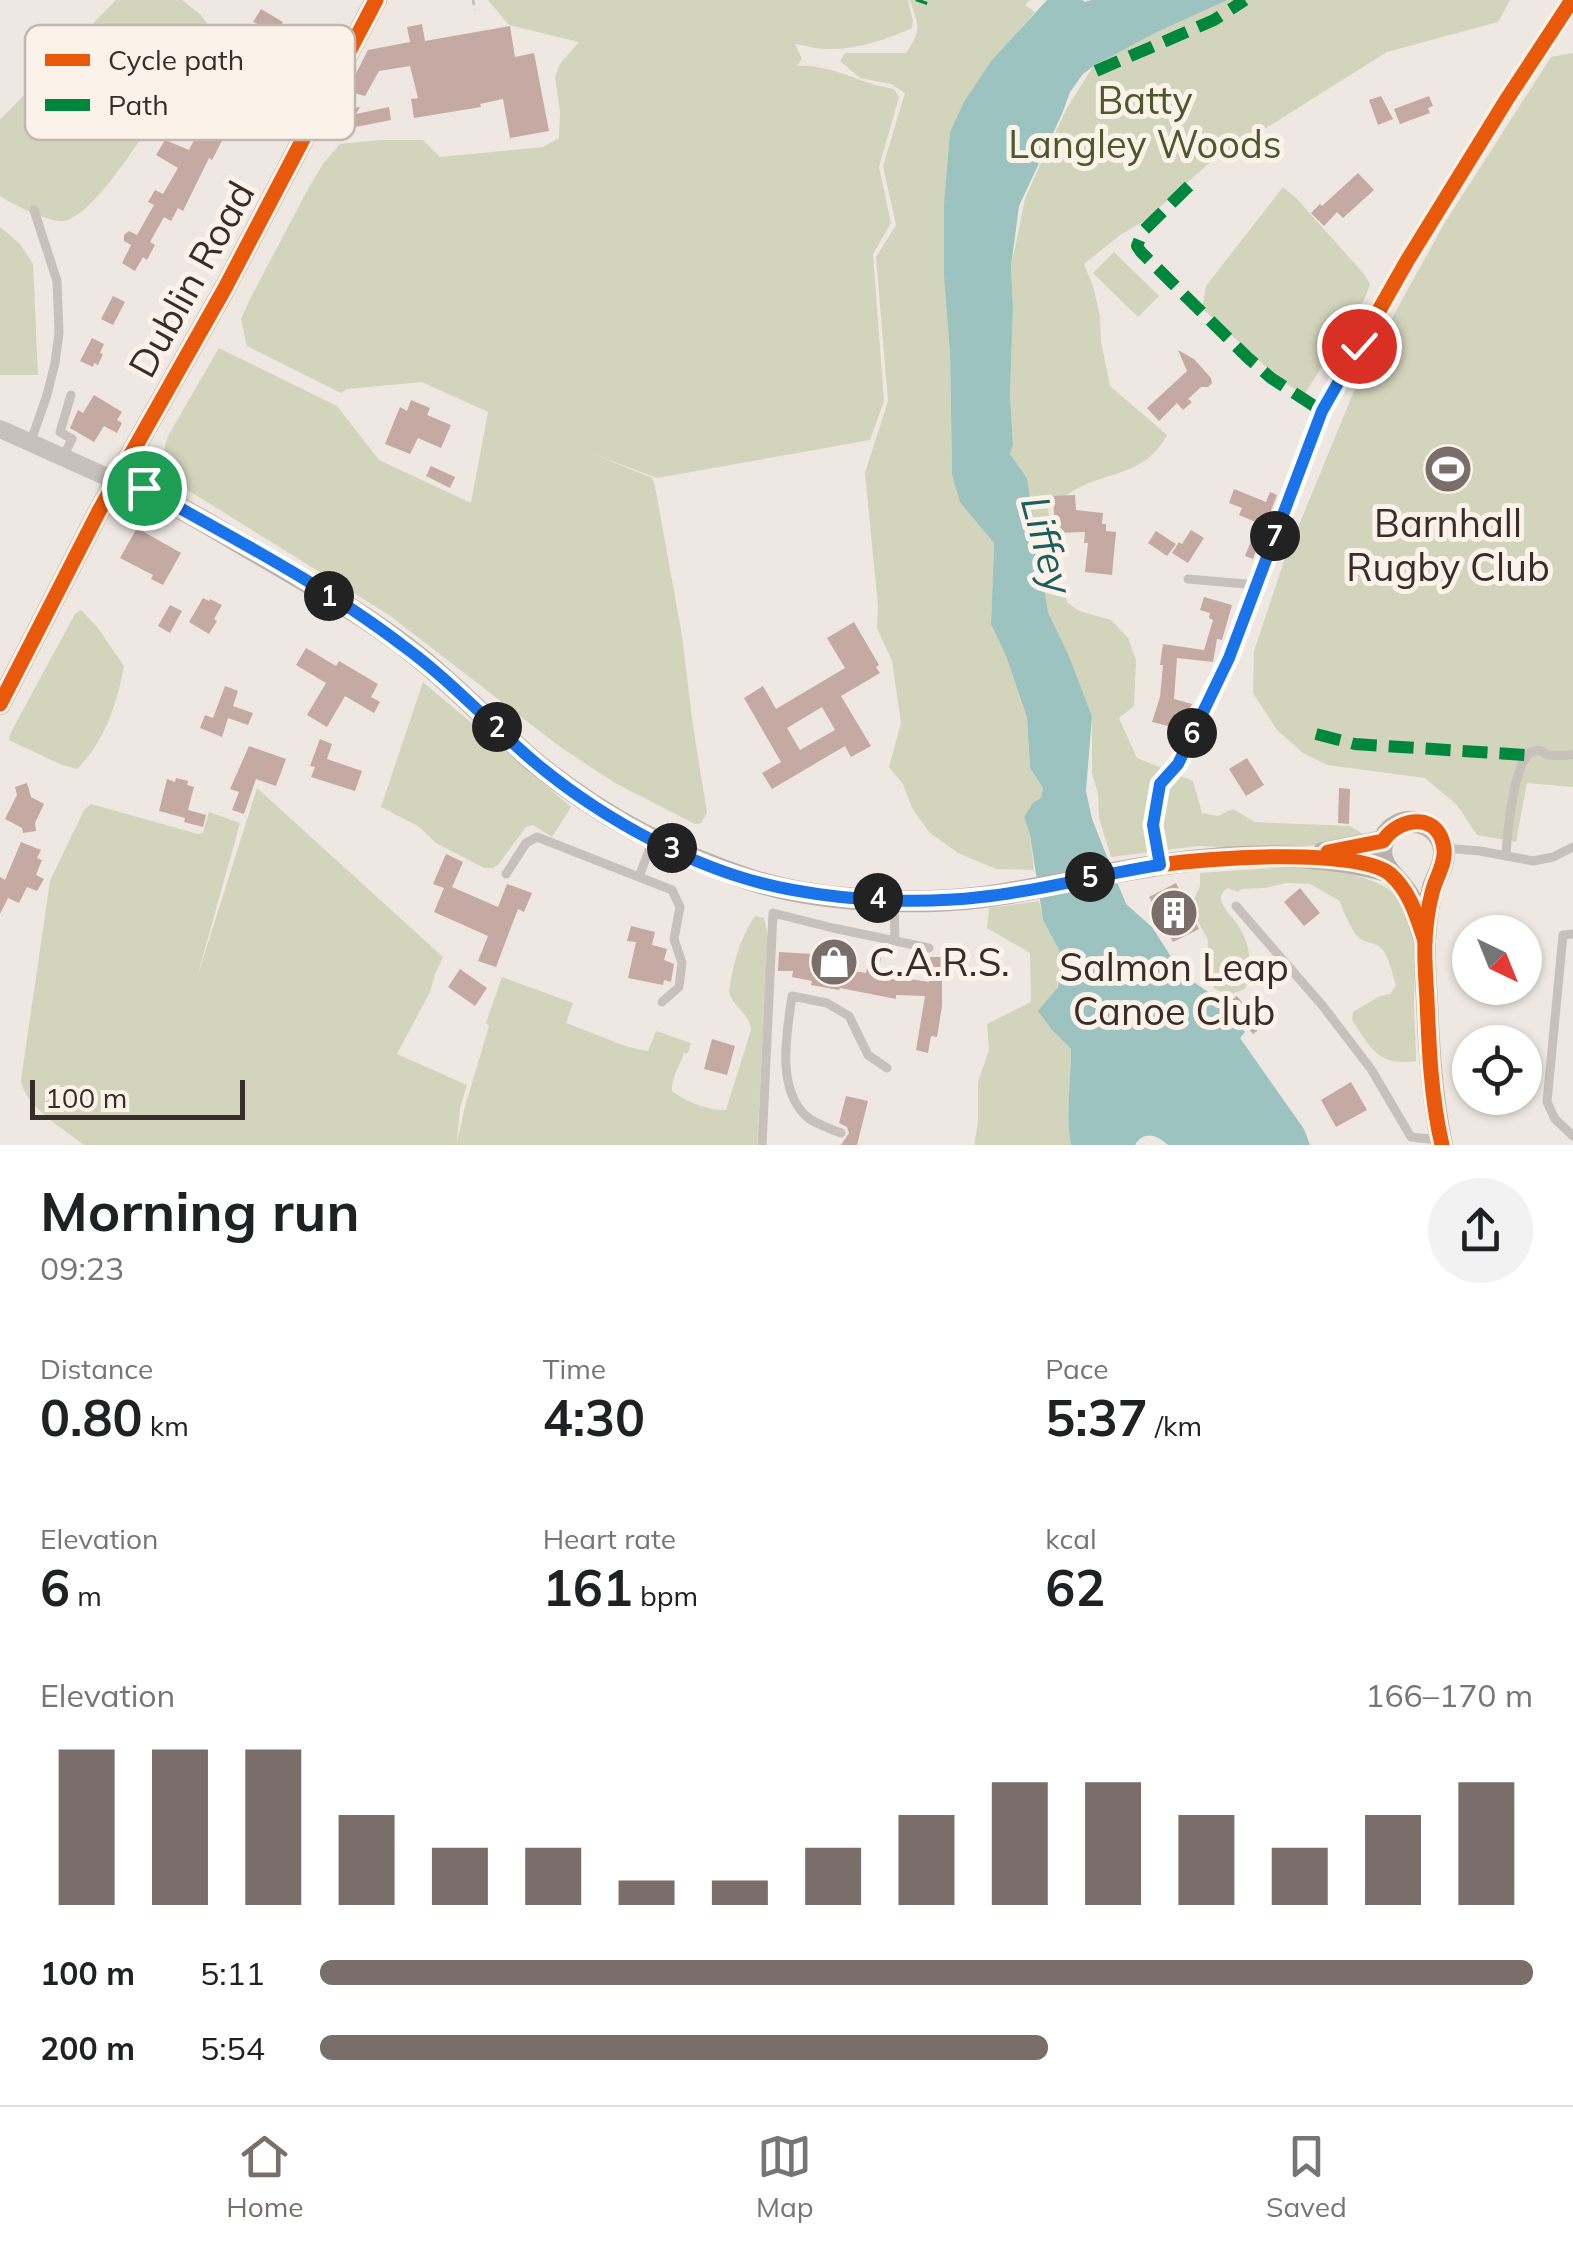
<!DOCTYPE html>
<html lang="en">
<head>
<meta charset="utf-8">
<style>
	body { margin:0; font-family:Mulish,sans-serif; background:#f2f2f2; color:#202124; height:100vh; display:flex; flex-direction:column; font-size:38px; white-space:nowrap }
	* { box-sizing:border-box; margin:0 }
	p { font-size:32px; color:#757577 }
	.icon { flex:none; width:55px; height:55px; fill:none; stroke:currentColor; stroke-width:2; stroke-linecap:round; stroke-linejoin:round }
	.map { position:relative; height:1145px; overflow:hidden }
	.panel { display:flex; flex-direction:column; background:#fff; flex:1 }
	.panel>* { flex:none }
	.needle { width:65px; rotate:137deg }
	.tools { position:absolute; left:1452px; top:915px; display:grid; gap:20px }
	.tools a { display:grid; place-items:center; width:90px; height:90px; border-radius:50%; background:#fff; box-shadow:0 2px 8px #0004; font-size:50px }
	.scale { position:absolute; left:30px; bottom:25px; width:215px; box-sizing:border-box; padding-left:10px; border:5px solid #392d29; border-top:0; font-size:28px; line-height:35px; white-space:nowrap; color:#392d29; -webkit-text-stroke:8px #fbf2ea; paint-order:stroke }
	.pin { position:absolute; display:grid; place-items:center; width:85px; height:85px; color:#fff; margin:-42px; border:5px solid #fff; border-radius:50%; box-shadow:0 2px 10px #0007 }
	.km { position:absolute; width:50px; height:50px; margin:-25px; border-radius:50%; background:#222; color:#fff; font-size:28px; line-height:50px; text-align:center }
	.round { display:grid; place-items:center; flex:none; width:105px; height:105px; border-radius:52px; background:#f2f2f2 }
	.overview { display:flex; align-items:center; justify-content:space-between; height:170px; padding:0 40px }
	h1 { font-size:55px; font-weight:700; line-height:75px }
	.metrics { display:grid; grid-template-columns:repeat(3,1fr); gap:15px; height:170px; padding:10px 40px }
	.metrics div { display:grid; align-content:center }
	.metrics b { font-size:50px; font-weight:700 }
	.metrics small { font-size:28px; font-weight:400 }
	.metrics p { font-size:28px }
	.chart { height:280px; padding:20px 40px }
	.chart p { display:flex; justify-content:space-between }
	.chart svg { width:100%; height:180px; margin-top:10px; stroke:#796e6a; stroke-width:6 }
	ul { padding:0 40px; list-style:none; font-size:32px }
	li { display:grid; grid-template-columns:160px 120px 1fr; align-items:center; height:75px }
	li i { height:25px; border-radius:12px; background:#796e6a }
	.tabs { display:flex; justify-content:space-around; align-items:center; height:140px; border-top:2px solid #e0e0e0; background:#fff; font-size:28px; color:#757577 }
	.tabs a { display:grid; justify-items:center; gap:5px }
	.tabs .on { color:#796e6a }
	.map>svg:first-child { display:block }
</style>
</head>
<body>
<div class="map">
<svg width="1573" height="1145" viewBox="0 0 1573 1145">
	<rect width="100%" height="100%" fill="#efe8e2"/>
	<g fill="#d2d4bc">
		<path d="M116,0H182L200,14L208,25L207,31C184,68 104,214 64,221C50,223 12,204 0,196V120Z"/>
		<path d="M488,0H908L913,21L912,28C886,40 855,50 826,49C816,49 804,45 795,44L802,59L797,66C834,64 858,84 894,89L899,97L879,167L891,223L873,254L884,401L870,440L657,478L591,453L652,478L655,486L682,636L693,726L707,813L701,823L695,824L617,784L589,766L559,746L389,615L178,484C163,468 161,457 168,436L219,348L337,406L379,460L471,503L488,412L422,382L347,389L341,393L247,346L241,319L248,303L308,189L323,164L340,144L381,140H423L440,157L543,147L559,138L560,112L555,77L560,64L579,42L509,25Z"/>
		<path d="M910,0H1030L1025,5L1035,12L991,61L965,102L950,132L944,204V277L950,353L952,474L961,502L994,543L991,624L1006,656L1027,719L1030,768L1043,788L1041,798L1024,817L1030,835L1034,870L996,869L958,853L929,832L912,808L903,784L889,767L901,723L892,661L877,628L878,606L865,473L888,401L876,257L896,225L883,166L905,93L891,84L860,78L840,61L845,53H906C923,28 918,26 910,0Z"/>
		<path d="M1228,0H1510L1498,22L1387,52L1207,165L1144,221L1120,235L1084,264L1093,286L1100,316L1101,342L1110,386L1167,435C1149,469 1121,471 1089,483C1075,488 1061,499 1048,507L1053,551L1067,602L1079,611L1111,620L1128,638L1136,660L1134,706L1119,718L1137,758L1193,781L1202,813L1218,816L1233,809L1255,822L1350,826L1371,839L1280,849L1198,846L1111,857L1099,818L1098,794L1092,773V716L1069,656L1048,612L1027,478L1010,454L1013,445L1010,394L1013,308L1011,267L1025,199L1044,156L1067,108L1094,65L1157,32Z"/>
		<polygon points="1573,53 1573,787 1527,783 1516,842 1477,835 1457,805 1425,778 1327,765 1303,753 1277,730 1253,693 1254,651 1283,564 1361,374 1444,224 1551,57"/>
		<polygon points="1283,187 1296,198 1364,274 1370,284 1365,298 1304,395 1278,378 1202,308 1206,286"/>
		<polygon points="0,227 20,244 33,264 38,375 0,375"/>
		<polygon points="1114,252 1159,296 1138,317 1093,273"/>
		<path d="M81,610L97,627L124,666C117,703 105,741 77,769L62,765L9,740L10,734L75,614Z"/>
		<polygon points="423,682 571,807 552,837 533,825 526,827 498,865 493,868 484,868 436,843 418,826 381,807"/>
		<path d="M257,788L443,957L435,974L430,992L397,1054L467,1085L460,1108L457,1143L464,1110L489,1026L486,1023L502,977L573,1003L566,1023L628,1047L648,1051L656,1031L691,1043L688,1053H684C680,1065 671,1079 672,1091C684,1101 710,1111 726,1110L751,1030C750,1013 732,1007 729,991C734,962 739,940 755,916L764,918L768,936L757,1145H84C65,1130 23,1105 21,1080L50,881L84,810L91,804L198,834L203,833L209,812L240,823L196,981Z"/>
		<path d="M1286,867C1319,869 1353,870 1383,886C1421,907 1415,963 1414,999C1414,1020 1416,1041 1416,1061C1377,1067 1370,1046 1352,1020L1353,1012L1380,996L1390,994L1396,985C1392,974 1389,955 1380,947C1374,942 1364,943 1358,937C1354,934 1341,907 1340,901L1310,884L1286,883L1265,888L1242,889L1238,892L1227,888C1222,894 1219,895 1222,903C1225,910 1233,918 1237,924C1250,942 1254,968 1245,989L1228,995L1215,989L1207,978L1208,940L1194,914L1192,904L1200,886V873Z"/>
		<path d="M1039,901L1043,920L1061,954L1052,1030L1071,1049C1071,1081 1065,1114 1071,1145H974L978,1123V1082L989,1050L987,1024L1031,1002L1030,953L987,928L989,908Z"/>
	</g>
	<path fill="#9dc3c0" d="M1047,0H1082L1085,2L1091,0H1228L1157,32L1095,65L1083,74L1070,92L1062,114L1019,206L1011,267L1013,308L1010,394L1013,445L1010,454L1027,478L1048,612L1069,656L1092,716L1086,791L1092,819L1126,904L1152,927L1182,974L1211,994L1218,996L1245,1032L1240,1038L1304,1129L1310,1145H1168C1157,1135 1144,1130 1135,1145H1071C1065,1114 1071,1081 1071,1049L1052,1030L1038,1011L1058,987L1061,954L1043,920L1030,835L1024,817L1033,803L1041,798L1043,788L1030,768L1027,718L1006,656L991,624L994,543L960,502L952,474L950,353L944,277V203L950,132L964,102L991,61Z"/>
	<g fill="#c4aaa3" fill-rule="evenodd">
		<polygon points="261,9 283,22 256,68 261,70 242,104 226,95 229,90 224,88 258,24 253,22"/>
		<polygon points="422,24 425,41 510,26 515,57 534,53 549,131 510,138 503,99 480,104 481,107 414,118 411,99 418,98 410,66 379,71 365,96 347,91 368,50 410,42 407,27"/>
		<polygon points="1381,96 1393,119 1378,125 1369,100"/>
		<polygon points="1429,96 1433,106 1428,108 1430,113 1400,124 1394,109"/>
		<polygon points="360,107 356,114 389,107 391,120 325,133 335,111"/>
		<polygon points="206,117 228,129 212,160 209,158 183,211 178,208 171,221 164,217 150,242 155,245 147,260 143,257 135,271 122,263 131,245 124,241 124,235 129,231 137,235 154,205 148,202 155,190 163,194 178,168 156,155 165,140 189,150"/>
		<polygon points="1358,173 1374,190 1343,218 1337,212 1324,226 1311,213 1320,204 1322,206"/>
		<polygon points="113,296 125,302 113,325 101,319"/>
		<polygon points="92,338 104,344 100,353 103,354 98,365 94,363 93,367 80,361"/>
		<polygon points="1178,350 1194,359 1211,378 1212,383 1208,387 1201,387 1188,399 1192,402 1183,410 1177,403 1159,421 1147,408 1187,371"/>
		<polygon points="94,395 122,412 117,420 122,423 117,433 104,426 94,442 70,428 78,410 83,413"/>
		<polygon points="411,400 430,408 427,415 451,425 441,448 418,438 410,454 385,444 400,407 407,411"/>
		<polygon points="431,466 455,477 450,488 426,476"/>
		<polygon points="1234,489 1266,502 1270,492 1277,495 1253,559 1245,556 1258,523 1239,515 1242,508 1229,503"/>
		<polygon points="1075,495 1076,510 1103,513 1102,524 1106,524 1106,531 1116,532 1112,575 1085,572 1088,543 1084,543 1085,532 1055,533 1053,496"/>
		<polygon points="137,528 181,553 163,585 151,579 153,575 120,558"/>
		<polygon points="1191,530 1204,538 1188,563 1172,553 1179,542 1182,544"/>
		<polygon points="1156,531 1176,544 1167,556 1148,543"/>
		<polygon points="1204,597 1232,605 1222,640 1217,639 1213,662 1177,658 1174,699 1192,704 1180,729 1152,722 1160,697 1163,665 1160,665 1163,644 1204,650 1213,620 1209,618 1210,613 1200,610"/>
		<polygon points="203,598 209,601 210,599 222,605 214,619 217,621 209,634 189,622"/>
		<polygon points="170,605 182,611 170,633 158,626"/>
		<path d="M854,622L879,665L876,667L880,673L841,696L871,746L851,757L845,746L772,789L762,773L781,762L744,698L763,686L776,709L845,668L827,638ZM822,707L835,730L800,750L787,728Z"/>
		<polygon points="306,648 336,666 339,661 378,684 371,697 380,702 374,713 345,696 327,727 307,715 326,683 296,665"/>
		<polygon points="225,686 238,691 233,706 253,713 248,725 228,718 222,737 200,728 205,715 213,718"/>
		<polygon points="320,739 332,744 327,759 362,771 355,791 311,777 315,767 310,766"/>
		<polygon points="249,746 286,759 276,786 256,779 244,814 232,810 239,792 230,789"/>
		<polygon points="1247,758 1264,785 1246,796 1229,769"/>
		<polygon points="176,778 188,781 187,785 194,787 188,810 206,815 203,827 184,822 185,818 159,811 167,779 175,782"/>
		<polygon points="27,783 31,797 44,804 35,823 36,831 23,833 22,828 5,819 17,795 15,787"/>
		<polygon points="1339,788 1350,789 1349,824 1338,823"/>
		<polygon points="21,842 41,850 37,858 42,860 36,875 44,879 37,891 27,887 19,903 8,898 0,914 0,877 5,880"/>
		<polygon points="446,854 463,862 452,887 498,907 507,884 532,893 524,912 518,909 496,967 478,961 488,936 434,912 444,888 433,884"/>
		<polygon points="1176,883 1199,929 1173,942 1149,897"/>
		<polygon points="1300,888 1320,913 1304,926 1284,902"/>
		<polygon points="631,926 655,932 652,945 667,949 664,960 674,964 671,982 664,980 663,985 628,978 636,942 627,941"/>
		<polygon points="779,952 845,956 843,969 866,973 870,954 881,957 878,974 929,982 930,957 942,957 942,1006 937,1037 931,1036 928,1053 916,1050 925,996 896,995 896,999 840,988 839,990 811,985 812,981 792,977 793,971 778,971"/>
		<polygon points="460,969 487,988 475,1006 448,987"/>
		<polygon points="1237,996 1262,1027 1253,1034 1228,1003"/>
		<polygon points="712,1039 735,1046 727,1075 704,1069"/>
		<polygon points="1351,1082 1367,1110 1336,1127 1321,1100"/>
		<polygon points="846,1096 868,1101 857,1145 841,1145 849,1133 847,1127 839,1123"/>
	</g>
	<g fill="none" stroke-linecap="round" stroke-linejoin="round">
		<g stroke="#c1b8b3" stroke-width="2.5" stroke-dasharray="5 5" stroke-linecap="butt">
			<polyline points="473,0 475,10"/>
			<polyline points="153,475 158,467"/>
		</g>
		<g stroke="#c8c0bb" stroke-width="9">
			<polyline points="31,441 47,395 55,363 59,333 57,281 34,210"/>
			<polyline points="63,457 72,439 60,432 71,395"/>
			<polyline points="1188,579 1257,585"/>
			<polyline points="1444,848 1480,851 1533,861 1553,857 1573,847"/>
			<path d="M1506,856C1507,837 1514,754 1534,751C1544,749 1539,752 1549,755C1556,756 1566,755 1573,755"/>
			<polyline points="506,874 526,843 537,837 672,890 680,907 674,939 682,963 679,987 662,1002"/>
			<polyline points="639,877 652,842"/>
			<polyline points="894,903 895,940"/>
			<polyline points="1236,906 1322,1005 1371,1069 1411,1137 1438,1140"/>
			<polyline points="1573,934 1563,935 1547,1102 1555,1119 1573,1136"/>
			<path d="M841,1133C829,1128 814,1124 805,1115C776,1086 787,1032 792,996L827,1003L849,1016L868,1055L887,1068"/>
			<polyline points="762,1145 773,913 833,928 929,948"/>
		</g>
		<g stroke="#c8c0bb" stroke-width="18">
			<polyline points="0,429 116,481"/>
			<polyline points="1160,865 1153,825 1160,785 1178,764 1204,707 1229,658 1322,411 1407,261 1507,99 1569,3"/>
		</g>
		<g stroke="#b9b0ab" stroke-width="22">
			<path d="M116,481C161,494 203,521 244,545C304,580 367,615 421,659C460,691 495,728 533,761C597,814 672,854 751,880C818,901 913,906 983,897C1031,891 1077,879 1124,871C1210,855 1302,848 1387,871"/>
			<polyline points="0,704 99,511 225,288 376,0"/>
			<polyline points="1323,853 1383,841"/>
			<path d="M1425,941C1420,927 1416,912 1410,898C1400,878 1372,866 1384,839C1398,810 1442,820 1444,851C1445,864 1437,876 1433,887C1428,904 1426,923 1425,940C1424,960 1426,981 1427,1001C1429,1049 1432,1098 1442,1145"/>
		</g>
		<g stroke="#00873e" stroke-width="12" stroke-dasharray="25 12" stroke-linecap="butt">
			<polyline points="921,3 922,0"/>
			<polyline points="1096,71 1214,20 1245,0"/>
			<polyline points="1189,186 1143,231 1137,246 1141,252 1247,357 1271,378 1322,411"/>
			<polyline points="1316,734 1355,744 1525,755"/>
		</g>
		<g stroke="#fbf2ea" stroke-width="21">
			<g id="cycleway">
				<polyline points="0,704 99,511 225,288 376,0"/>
				<path d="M1328,852L1383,841C1401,815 1440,813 1444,849C1446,864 1435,879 1432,893C1428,908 1426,924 1425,939C1424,959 1426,980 1427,1000C1429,1049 1431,1098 1442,1145"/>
				<path d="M1425,941C1417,917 1410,891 1390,874C1357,847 1203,858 1160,865L1153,825L1160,785L1178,764L1204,707L1229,658L1322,411L1407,261L1507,99L1572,0"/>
			</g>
		</g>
		<use href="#cycleway" stroke="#e8590c" stroke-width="15"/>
	</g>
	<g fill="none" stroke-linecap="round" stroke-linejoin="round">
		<g stroke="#fff" stroke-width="20">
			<path id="route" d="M144,488C231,537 322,584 402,645C449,679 488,722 532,760C603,820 701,874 793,890C852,901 922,904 981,897C1041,891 1100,874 1160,865L1153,825L1160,784L1178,764L1229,658L1322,411L1359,346"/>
		</g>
		<use href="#route" stroke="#1a73e8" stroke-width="12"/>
	</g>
	<defs>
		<g id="stadium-disc" transform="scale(2.5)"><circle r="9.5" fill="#796e6a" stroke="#fbf2ea"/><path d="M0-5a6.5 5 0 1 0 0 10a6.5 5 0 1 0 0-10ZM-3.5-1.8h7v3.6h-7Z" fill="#fff"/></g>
		<g id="building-disc" transform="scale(2.5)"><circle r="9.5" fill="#796e6a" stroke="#fbf2ea"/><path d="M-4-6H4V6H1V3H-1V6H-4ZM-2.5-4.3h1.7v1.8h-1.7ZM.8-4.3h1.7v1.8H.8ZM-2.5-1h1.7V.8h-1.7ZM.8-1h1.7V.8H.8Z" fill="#fff"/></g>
		<g id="shop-disc" transform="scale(2.5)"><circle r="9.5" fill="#796e6a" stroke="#fbf2ea"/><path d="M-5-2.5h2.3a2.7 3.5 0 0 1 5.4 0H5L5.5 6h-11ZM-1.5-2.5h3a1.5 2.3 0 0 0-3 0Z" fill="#fff"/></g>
	</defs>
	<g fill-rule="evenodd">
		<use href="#stadium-disc" x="1448" y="469"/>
		<use href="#building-disc" x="1174" y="913"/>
		<use href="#shop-disc" x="834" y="962"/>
	</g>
	<g text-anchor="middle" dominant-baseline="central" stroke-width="10" stroke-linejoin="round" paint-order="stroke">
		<g font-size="38" fill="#4c592b" stroke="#fbf2ea">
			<text x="1145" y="100">Batty<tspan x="1145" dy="44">Langley Woods</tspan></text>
		</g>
		<g font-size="38" fill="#392d29" stroke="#fbf2ea">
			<text transform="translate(191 279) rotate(-61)">Dublin Road</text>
		</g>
		<g font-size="38" fill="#392d29" stroke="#fbf2ea">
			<text x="1448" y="523">Barnhall<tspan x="1448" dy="44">Rugby Club</tspan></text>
			<text x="869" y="962" text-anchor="start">C.A.R.S.</text>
			<text x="1174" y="967">Salmon Leap<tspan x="1174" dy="44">Canoe Club</tspan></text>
		</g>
		<g font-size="40" font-style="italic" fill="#1b5e5d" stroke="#fbf2ea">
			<text transform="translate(1048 545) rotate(75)">Liffey</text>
		</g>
	</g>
	<rect x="25" y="25" width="330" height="115" rx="15" fill="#fbf2ea" stroke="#c1b7b0" stroke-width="2.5"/>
	<rect x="45" y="54" width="45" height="12" fill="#e8590c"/>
	<rect x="45" y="99" width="45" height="12" fill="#00873e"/>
	<g font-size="28" fill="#392d29">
		<text x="108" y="70">Cycle path</text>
		<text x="108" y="115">Path</text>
	</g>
</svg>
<div class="tools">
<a><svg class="needle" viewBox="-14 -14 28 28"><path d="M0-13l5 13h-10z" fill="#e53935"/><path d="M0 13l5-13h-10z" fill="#757577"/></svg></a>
<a><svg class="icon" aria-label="locate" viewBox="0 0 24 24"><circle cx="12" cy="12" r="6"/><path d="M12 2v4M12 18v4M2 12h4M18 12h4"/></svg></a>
</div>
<div class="scale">100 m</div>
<div class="pin" style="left:144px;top:488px;background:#1e9e55"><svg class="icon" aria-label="arrive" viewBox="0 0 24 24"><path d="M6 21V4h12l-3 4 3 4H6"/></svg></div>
<div class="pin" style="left:1359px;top:346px;background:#d93025"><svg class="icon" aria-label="check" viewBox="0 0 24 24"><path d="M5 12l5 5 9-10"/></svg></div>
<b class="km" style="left:329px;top:596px">1</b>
<b class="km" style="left:497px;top:727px">2</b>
<b class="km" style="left:672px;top:848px">3</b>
<b class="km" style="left:878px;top:898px">4</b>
<b class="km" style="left:1090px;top:877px">5</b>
<b class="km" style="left:1192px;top:733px">6</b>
<b class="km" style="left:1275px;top:536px">7</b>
</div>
<section class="panel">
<div class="overview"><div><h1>Morning run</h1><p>09:23</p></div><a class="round"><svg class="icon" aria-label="share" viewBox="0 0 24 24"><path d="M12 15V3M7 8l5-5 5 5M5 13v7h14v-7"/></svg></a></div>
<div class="metrics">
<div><p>Distance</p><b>0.80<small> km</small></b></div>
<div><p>Time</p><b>4:30</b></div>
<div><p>Pace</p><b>5:37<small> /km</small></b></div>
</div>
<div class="metrics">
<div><p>Elevation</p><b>6<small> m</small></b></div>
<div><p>Heart rate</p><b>161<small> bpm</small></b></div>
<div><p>kcal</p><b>62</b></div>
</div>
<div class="chart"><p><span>Elevation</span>166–170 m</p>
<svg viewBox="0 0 160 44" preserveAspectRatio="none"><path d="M5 44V6M15 44V6M25 44V6M35 44V22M45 44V30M55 44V30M65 44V38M75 44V38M85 44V30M95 44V22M105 44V14M115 44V14M125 44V22M135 44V30M145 44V22M155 44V14"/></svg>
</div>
<ul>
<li><b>100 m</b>5:11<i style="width:100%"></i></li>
<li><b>200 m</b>5:54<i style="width:60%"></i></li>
</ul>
</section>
<nav class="tabs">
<a class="on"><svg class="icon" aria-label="home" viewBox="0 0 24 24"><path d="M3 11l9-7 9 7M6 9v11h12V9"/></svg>Home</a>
<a><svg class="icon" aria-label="map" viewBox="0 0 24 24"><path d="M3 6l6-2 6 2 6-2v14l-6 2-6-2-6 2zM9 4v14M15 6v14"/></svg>Map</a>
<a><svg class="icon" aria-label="saved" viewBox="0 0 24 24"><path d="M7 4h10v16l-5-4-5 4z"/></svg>Saved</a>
</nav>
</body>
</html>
